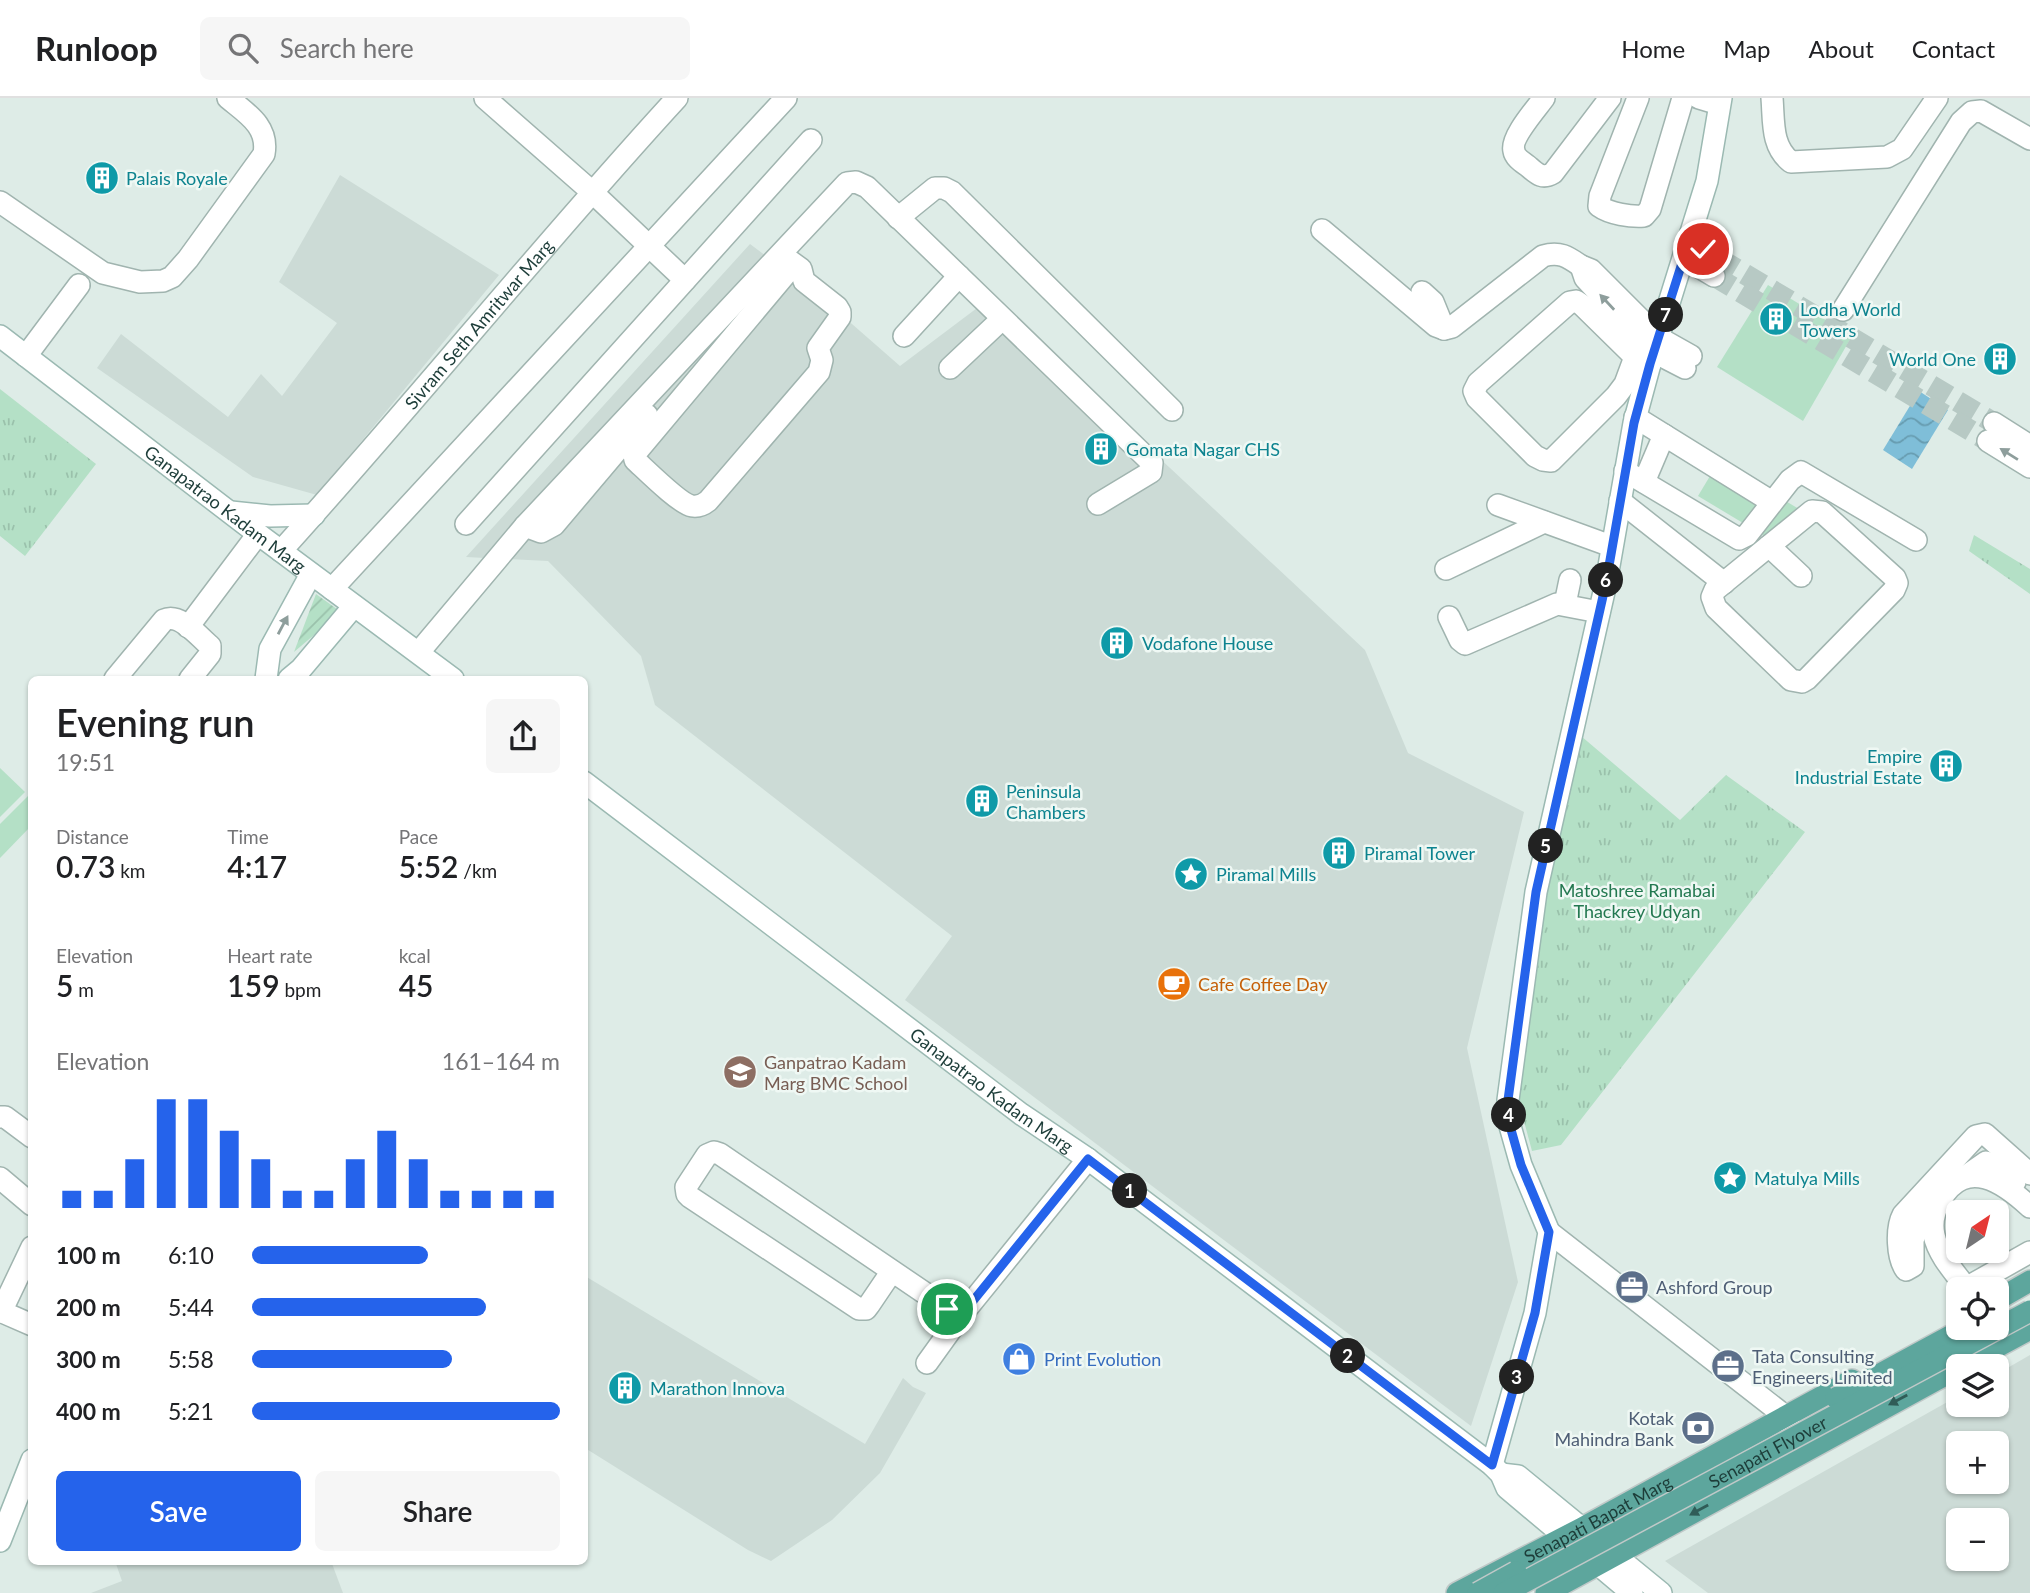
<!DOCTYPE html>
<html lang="en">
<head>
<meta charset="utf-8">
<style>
	body { margin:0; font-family:Lato,sans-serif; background:#f6f6f6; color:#202124; height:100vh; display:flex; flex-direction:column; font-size:26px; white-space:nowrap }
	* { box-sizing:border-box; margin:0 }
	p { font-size:23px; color:#757577 }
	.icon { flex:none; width:38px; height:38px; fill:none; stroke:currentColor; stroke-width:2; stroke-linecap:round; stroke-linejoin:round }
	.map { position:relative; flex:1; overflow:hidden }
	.side { position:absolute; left:28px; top:578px; width:560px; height:889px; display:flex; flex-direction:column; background:#fff; border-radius:10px; box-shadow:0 2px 5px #0004 }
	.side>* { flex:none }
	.needle { width:46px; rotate:35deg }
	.buttons { position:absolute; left:1946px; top:1102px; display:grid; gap:14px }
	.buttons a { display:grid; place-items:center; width:63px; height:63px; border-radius:10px; background:#fff; box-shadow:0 2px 5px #0004; font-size:35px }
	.pin { position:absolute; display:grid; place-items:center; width:60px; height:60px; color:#fff; margin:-30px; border:4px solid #fff; border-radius:50%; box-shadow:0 2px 7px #0007 }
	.km { position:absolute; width:35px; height:35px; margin:-18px; border-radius:50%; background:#222; color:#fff; font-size:19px; line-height:35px; text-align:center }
	.round { display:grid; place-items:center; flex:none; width:74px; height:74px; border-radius:10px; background:#f6f6f6 }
	.headline { display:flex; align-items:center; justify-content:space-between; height:119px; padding:0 28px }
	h1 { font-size:38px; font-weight:600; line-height:52px }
	.stats { display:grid; grid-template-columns:repeat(3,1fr); gap:10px; height:119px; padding:7px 28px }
	.stats div { display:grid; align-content:center }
	.stats b { font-size:30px; font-weight:600 }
	.stats small { font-size:19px; font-weight:400 }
	.stats p { font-size:19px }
	.chart { height:196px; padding:14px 28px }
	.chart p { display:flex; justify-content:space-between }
	.chart svg { width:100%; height:126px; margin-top:7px; stroke:#2563eb; stroke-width:6 }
	.primary-button { display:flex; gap:14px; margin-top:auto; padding:14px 28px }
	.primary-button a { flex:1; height:80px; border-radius:10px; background:#2563eb; color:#fff; font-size:28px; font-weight:600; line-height:80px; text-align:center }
	.primary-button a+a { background:#f6f6f6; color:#202124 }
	ul { padding:0 28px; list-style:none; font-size:23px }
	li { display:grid; grid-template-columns:112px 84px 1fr; align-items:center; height:52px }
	li i { height:18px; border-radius:9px; background:#2563eb }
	header { display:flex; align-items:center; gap:42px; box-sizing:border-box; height:98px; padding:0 35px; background:#fff; border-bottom:2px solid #e0e0e0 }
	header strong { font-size:33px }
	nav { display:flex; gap:38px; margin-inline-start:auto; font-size:24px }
	.search { width:490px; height:63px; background:#f6f6f6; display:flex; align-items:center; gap:18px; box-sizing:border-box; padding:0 24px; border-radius:10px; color:#757577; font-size:26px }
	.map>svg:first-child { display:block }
</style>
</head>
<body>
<header>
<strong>Runloop</strong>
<div class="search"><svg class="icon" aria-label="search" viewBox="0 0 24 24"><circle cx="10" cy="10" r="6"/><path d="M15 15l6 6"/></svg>Search here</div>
<nav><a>Home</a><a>Map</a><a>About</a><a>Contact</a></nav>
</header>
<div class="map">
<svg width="2030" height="1495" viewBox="0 0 2030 1495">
	<defs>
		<pattern id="grass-tufts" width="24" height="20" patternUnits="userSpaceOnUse" patternTransform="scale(1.75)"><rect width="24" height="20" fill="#b4e0c6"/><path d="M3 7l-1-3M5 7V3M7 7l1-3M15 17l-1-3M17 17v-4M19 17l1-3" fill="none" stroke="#9ac1ab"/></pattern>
		<pattern id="garden-furrows" width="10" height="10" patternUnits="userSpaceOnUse" patternTransform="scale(1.75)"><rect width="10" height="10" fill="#b4e0c6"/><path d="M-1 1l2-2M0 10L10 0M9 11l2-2" fill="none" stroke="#9ac1ab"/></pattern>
		<pattern id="water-waves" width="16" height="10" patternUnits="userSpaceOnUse" patternTransform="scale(1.75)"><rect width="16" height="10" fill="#7fbed8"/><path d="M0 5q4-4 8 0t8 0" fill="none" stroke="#679cb0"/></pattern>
	</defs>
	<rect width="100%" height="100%" fill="#deece7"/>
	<g fill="#ccdbd6" fill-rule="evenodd">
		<polygon points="340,77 499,177 317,397 253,379 97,270 121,236 228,319 261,276 282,298 337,225 279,184"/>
		<polygon points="750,146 828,205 900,268 989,201 1365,552 1408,655 1524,714 1467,950 1518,1184 1471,1328 905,902 952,838 655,607 641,558 548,463 466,459"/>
		<polygon points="585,1178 865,1346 903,1280 913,1289 926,1295 880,1375 832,1422 771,1463 748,1452 585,1350"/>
		<path d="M2030,1257V1495H1708L1665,1463L1958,1298V1307H1997V1276ZM1958,1346H1997V1384H1958ZM1958,1423H1997V1461H1958Z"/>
		<polygon points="115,1463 331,1463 343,1495 91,1495 122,1483"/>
	</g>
	<g fill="url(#grass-tufts)">
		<polygon points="0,291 96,366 25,458 0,438"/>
		<polygon points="1974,437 2030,471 2030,496 1969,453"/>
		<polygon points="1581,638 1680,722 1726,677 1805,734 1561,1047 1532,1053 1518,1001 1523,899"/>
	</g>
	<polygon fill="url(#garden-furrows)" points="316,496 341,514 294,554"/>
	<g fill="#b4e0c6">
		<polygon points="1768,187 1852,238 1803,323 1717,269"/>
		<polygon points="1719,363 1799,411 1778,446 1698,398"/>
		<polygon points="0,670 25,694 0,719"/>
		<polygon points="28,698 31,702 31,728 0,760 0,726"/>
	</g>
	<polygon fill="url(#water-waves)" points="1919,293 1948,312 1912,371 1883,352"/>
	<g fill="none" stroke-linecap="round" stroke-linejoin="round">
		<g stroke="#b7c9c4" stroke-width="21" stroke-dasharray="21 10" stroke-linecap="butt">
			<polyline points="1718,160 1994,325"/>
			<polyline points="1714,178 1988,343"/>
		</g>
		<g stroke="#a0b4af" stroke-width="24">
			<g id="street">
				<polyline points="485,0 591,93 685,182"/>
				<path d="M1544,0C1536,11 1510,40 1514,53C1515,60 1524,65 1529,69C1538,77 1543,81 1553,75L1610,0"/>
				<path d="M1638,0L1600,98L1599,108C1610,116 1631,119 1644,118L1650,111L1683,0"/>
				<polyline points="1699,0 1719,6"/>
				<path d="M1772,0C1774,24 1771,48 1791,64L1887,59L1902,51L1937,0"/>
				<path d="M0,104L103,175L140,184L163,183L172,179L188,161L264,56C269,28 246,15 228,0"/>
				<polyline points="898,120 935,90 944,90 952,94 1172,312"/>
				<path d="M1322,132L1436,228L1444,231L1452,229L1543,158C1560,153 1568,159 1581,168"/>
				<polyline points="1689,143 1718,160"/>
				<polyline points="1684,160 1714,178"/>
				<path d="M770,172L778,162L786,161L790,163L801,171L804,183L837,209L840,214V219L818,250L822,262L819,274L708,403C703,407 698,409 692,408C680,406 646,372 635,362L634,357L794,166"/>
				<polyline points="1422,194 1433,204 1444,231"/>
				<polyline points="1843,212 1961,24 1972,14 1981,13 2030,41"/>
				<polyline points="904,238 959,178"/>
				<polyline points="26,258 79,187"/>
				<polyline points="1635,259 1625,286 1616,298 1551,363 1543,362 1535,358 1477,300 1474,293 1478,285 1570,204 1576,203 1582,207 1635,259 1650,266"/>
				<polyline points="950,270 1002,221"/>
				<polyline points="1685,270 1654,254 1585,180 1581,168 1591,172 1659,240 1691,258"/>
				<polyline points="1635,319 1772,404"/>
				<polyline points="1994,325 2030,348"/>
				<polyline points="1988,343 2030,369"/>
				<polyline points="1625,373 1739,441 1747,437 1790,382 1801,374 1916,442"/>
				<polyline points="1644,384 1664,337"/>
				<polyline points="1620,403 1724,485"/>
				<polyline points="1498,407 1611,448"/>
				<polygon points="1812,413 1822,414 1895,480 1897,485 1894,492 1807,581 1802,584 1791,582 1716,510 1712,499 1715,492"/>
				<polyline points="466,426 811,42"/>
				<polyline points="525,428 541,434 554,427 647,317"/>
				<polyline points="1769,448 1801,478"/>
				<path id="s1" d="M281,453C416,304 541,148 677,0"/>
				<polyline points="1446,471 1544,424"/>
				<polyline points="332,491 786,0"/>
				<polyline points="1565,506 1570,482"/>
				<polyline points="1449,519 1460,542 1465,546 1557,506 1599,514"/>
				<polyline points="188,529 258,436"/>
				<polyline points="419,554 525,428 847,85 856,84 867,89 1152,365 1151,374 1098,406"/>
				<path d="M115,581L164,522C180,514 199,539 210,548V556L190,581"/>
				<polyline points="0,1019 5,1019 32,1039"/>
				<polyline points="0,1080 32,1107"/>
				<polyline points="1963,1080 1986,1064 1993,1066 2015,1084"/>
				<path d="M1934,1112L1916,1134L1913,1142V1168L1906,1172C1897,1160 1896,1130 1903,1117L1976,1038L1985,1036L2030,1076"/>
				<polyline points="1549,1134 1785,1318 1804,1353"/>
				<polyline points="892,1173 869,1207 866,1211 859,1211 690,1099 687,1096 686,1089 707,1057 714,1054 720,1056 960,1219"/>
				<polyline points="1966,1190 2030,1154"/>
				<path d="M1968,1192C1956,1176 1938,1157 1934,1137C1931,1124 1935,1111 1941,1101C1967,1059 2003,1084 2030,1109"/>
				<polyline points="0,1213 32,1227"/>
				<polyline points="1,1214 32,1149"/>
				<polyline points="927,1265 960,1219 1088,1061"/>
			</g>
		</g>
		<g stroke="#9bb9b2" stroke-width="24">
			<g id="secondary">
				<path id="s2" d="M0,238L254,433L453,581"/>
				<polyline points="231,414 270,418 314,417"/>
				<polyline points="266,581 270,551 311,476"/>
				<polyline points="289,581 301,571 354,508"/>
				<path id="s3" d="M584,684L1021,1016L1088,1061L1492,1367L1501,1376L1507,1390L1632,1495"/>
				<polyline points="1492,1367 1535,1215 1549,1134 1521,1067 1510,1028 1508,1002 1536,794 1606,485 1634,325 1650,266 1707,83 1721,0"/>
				<polyline points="1501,1376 1518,1378 1661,1495"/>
				<polyline points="0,1443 32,1362"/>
			</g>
		</g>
		<g stroke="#c0c9c8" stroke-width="24">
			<g id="primary">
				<polyline points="1997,1202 2030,1183"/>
				<polyline points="1960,1269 2030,1231"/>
				<path id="s4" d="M1457,1495L1582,1430L1852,1282"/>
				<polyline points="1546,1495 1958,1270"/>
			</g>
		</g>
		<use href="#street" stroke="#fff" stroke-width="21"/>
		<use href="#secondary" stroke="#fff" stroke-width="21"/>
		<use href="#primary" stroke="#5da69d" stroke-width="21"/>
		<g stroke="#c0c9c8" stroke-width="24" stroke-linecap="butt">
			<g id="primary-bridge">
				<polyline points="1836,1300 1965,1230"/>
				<polyline points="1478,1495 1516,1474"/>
				<path id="s5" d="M1504,1495L2030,1213"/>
			</g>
		</g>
		<use href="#primary-bridge" stroke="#5da69d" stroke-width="21"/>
	</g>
	<defs><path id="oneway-solid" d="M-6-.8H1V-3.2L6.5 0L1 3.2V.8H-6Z" transform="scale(1.75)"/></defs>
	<g fill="#8e9e9c">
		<use href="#oneway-solid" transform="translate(1607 204) rotate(-133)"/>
		<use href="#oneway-solid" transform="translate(2009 356) rotate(-148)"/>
		<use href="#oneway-solid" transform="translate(283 527) rotate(-62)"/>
	</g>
	<g fill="#305c57">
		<use href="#oneway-solid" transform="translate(1898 1302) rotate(152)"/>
		<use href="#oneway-solid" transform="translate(1699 1412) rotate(151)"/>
	</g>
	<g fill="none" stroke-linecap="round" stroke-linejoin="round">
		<g stroke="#fff" stroke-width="14">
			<polyline id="route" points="947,1211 960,1219 1088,1061 1492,1367 1535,1215 1549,1134 1521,1067 1510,1028 1508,1002 1536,794 1606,485 1634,325 1650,266 1689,143 1703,151"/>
		</g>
		<use href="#route" stroke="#2563eb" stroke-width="9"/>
	</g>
	<defs>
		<g id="building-disc" transform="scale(1.75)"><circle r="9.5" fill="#0f9aa8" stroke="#eff8f4"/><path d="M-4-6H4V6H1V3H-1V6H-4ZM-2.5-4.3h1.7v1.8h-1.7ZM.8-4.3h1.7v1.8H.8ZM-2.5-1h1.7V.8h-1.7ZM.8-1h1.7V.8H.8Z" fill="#fff"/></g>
		<g id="sight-disc" transform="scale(1.75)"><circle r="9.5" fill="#0f9aa8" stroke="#eff8f4"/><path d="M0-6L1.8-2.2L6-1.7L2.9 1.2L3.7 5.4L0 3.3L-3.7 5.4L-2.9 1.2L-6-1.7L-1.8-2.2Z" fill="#fff"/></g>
		<g id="cafe-disc" transform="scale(1.75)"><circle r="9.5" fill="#e8710a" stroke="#eff8f4"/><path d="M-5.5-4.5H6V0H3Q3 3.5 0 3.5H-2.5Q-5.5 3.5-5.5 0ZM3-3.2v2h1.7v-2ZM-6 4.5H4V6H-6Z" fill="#fff"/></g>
		<g id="school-disc" transform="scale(1.75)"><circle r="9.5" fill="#8d6e63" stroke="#eff8f4"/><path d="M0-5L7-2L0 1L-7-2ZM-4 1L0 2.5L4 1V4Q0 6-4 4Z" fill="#fff"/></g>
		<g id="office-disc" transform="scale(1.75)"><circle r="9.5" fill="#5c6f8a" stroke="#eff8f4"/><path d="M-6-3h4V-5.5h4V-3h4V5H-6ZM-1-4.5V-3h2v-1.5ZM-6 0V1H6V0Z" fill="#fff"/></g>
		<g id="shop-disc" transform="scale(1.75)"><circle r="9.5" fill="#3f7fe0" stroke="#eff8f4"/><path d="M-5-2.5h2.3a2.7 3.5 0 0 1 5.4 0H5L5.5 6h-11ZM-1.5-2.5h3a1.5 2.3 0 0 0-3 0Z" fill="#fff"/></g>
		<g id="bank-disc" transform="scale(1.75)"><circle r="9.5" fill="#5c6f8a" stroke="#eff8f4"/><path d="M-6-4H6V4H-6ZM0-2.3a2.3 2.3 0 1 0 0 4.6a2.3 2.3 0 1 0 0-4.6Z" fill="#fff"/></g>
	</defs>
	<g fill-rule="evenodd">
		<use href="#building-disc" x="102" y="80"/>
		<use href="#building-disc" x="1776" y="221"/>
		<use href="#building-disc" x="2000" y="261"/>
		<use href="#building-disc" x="1101" y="351"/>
		<use href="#building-disc" x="1117" y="545"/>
		<use href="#building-disc" x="1946" y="668"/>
		<use href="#building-disc" x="982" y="703"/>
		<use href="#building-disc" x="1339" y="755"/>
		<use href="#sight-disc" x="1191" y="776"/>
		<use href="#cafe-disc" x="1174" y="886"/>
		<use href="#school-disc" x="740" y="974"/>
		<use href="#sight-disc" x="1730" y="1080"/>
		<use href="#office-disc" x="1632" y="1189"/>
		<use href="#shop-disc" x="1019" y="1261"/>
		<use href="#office-disc" x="1728" y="1268"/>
		<use href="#building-disc" x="625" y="1290"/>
		<use href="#bank-disc" x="1698" y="1330"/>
	</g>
	<g text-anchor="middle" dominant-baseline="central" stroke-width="5" stroke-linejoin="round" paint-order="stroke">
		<g font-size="18" fill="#0d838f" stroke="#eff8f4" text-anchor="start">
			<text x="126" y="80">Palais Royale</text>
			<text x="1800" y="211">Lodha World<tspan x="1800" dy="21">Towers</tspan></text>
			<text x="1976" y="261" text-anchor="end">World One</text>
			<text x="1126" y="351">Gomata Nagar CHS</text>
			<text x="1142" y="545">Vodafone House</text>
			<text x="1922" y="658" text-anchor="end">Empire<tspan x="1922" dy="21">Industrial Estate</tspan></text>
			<text x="1006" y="693">Peninsula<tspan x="1006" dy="21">Chambers</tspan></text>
			<text x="1364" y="755">Piramal Tower</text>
			<text x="1216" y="776">Piramal Mills</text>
			<text x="1754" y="1080">Matulya Mills</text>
			<text x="650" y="1290">Marathon Innova</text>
		</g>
		<g font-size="18" fill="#1d3d39" stroke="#eff8f4">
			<text stroke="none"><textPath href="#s1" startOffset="301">Sivram Seth Amritwar Marg</textPath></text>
			<text stroke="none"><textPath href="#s2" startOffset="284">Ganapatrao Kadam Marg</textPath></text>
			<text stroke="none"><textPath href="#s3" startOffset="511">Ganapatrao Kadam Marg</textPath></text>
			<text stroke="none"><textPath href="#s5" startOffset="299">Senapati Flyover</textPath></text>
			<text stroke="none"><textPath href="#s4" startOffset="159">Senapati Bapat Marg</textPath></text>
		</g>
		<g font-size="18" fill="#237850" stroke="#eff8f4">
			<text x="1637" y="792">Matoshree Ramabai<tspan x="1637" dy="21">Thackrey Udyan</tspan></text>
		</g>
		<g font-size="18" fill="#c56008" stroke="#eff8f4" text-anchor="start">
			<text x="1198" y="886">Cafe Coffee Day</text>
		</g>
		<g font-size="18" fill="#785e54" stroke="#eff8f4" text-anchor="start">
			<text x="764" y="964">Ganpatrao Kadam<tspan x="764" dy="21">Marg BMC School</tspan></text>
		</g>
		<g font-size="18" fill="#4e5e75" stroke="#eff8f4" text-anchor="start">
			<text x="1656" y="1189">Ashford Group</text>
			<text x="1752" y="1258">Tata Consulting<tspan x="1752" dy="21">Engineers Limited</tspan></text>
			<text x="1674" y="1320" text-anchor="end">Kotak<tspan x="1674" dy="21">Mahindra Bank</tspan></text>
		</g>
		<g font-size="18" fill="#366cbe" stroke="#eff8f4" text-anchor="start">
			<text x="1044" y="1261">Print Evolution</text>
		</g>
	</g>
</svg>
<div class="buttons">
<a><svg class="needle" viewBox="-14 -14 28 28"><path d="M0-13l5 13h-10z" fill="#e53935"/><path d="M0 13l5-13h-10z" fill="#757577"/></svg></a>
<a><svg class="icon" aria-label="locate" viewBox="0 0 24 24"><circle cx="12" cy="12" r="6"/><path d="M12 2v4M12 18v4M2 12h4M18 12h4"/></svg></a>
<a><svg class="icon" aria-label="layers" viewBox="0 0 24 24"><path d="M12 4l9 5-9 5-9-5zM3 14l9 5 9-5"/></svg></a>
<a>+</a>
<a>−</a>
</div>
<div class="pin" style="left:947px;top:1211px;background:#1e9e55"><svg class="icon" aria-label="arrive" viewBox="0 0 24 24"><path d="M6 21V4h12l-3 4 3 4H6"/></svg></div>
<div class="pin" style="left:1703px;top:151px;background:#d93025"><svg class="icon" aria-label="check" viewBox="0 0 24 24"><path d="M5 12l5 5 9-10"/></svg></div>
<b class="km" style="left:1130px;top:1093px">1</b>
<b class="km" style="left:1348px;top:1258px">2</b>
<b class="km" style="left:1517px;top:1279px">3</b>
<b class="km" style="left:1509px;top:1017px">4</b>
<b class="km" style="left:1546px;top:748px">5</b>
<b class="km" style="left:1606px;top:482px">6</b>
<b class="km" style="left:1666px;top:217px">7</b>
<section class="side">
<div class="headline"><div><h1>Evening run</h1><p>19:51</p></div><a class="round"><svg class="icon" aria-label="share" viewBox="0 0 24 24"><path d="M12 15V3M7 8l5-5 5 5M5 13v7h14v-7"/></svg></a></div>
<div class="stats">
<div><p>Distance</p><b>0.73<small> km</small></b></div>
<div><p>Time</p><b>4:17</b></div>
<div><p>Pace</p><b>5:52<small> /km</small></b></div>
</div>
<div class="stats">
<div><p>Elevation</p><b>5<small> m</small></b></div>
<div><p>Heart rate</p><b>159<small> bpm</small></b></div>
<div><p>kcal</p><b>45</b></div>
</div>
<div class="chart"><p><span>Elevation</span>161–164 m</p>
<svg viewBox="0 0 160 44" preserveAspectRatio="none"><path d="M5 44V38M15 44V38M25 44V27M35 44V6M45 44V6M55 44V17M65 44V27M75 44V38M85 44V38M95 44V27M105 44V17M115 44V27M125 44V38M135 44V38M145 44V38M155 44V38"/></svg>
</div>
<ul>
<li><b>100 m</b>6:10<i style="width:57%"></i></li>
<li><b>200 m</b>5:44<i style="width:76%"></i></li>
<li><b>300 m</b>5:58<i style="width:65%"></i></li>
<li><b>400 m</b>5:21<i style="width:100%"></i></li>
</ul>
<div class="primary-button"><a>Save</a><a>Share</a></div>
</section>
</div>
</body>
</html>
